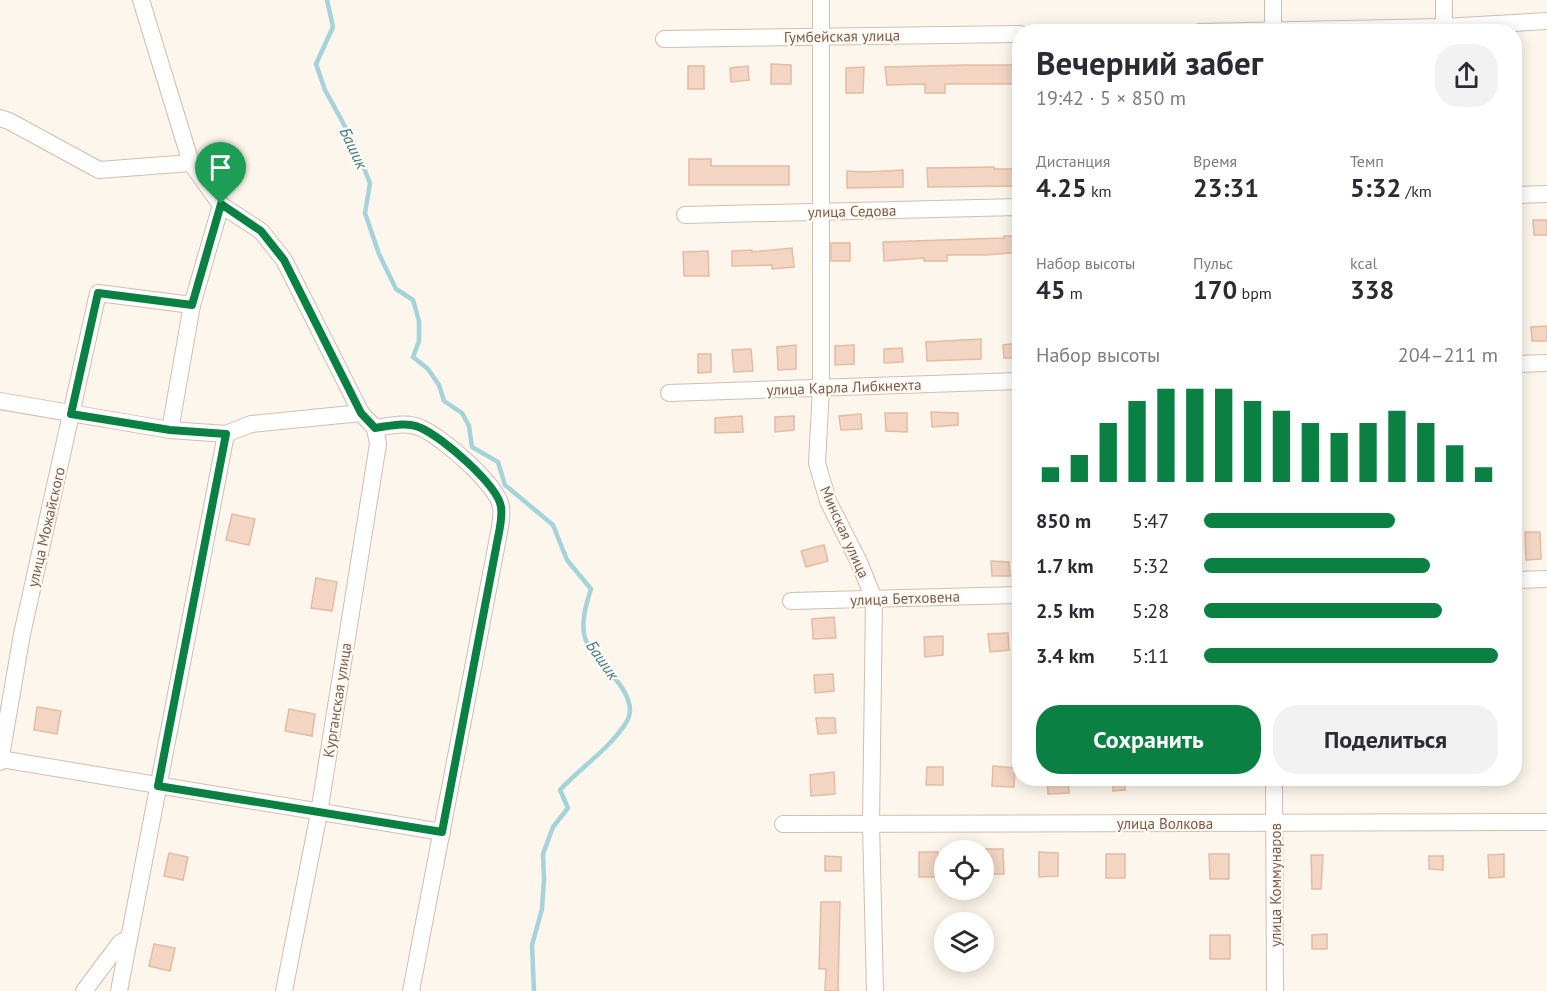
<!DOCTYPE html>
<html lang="ru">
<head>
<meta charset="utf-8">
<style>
	body { margin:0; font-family:"PT Sans",sans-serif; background:#f2f2f3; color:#2b2b33; height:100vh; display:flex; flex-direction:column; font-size:22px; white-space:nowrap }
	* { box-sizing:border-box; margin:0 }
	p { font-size:20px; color:#7c7c81 }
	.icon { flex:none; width:33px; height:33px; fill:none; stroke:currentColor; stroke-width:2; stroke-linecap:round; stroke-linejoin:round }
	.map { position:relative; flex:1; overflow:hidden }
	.side { position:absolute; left:1012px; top:24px; width:510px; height:762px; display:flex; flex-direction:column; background:#fff; border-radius:24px; box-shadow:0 3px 15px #0003 }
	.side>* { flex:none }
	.controls { position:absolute; left:934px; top:840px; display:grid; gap:12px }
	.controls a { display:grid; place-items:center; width:60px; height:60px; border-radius:50%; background:#fff; box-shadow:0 3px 15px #0003; font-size:30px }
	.pin { position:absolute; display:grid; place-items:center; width:51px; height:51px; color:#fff; margin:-62px -26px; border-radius:50% 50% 50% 0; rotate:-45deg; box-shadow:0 0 6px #0007 }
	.pin .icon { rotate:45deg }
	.round { display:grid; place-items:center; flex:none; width:63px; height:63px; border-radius:24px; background:#f2f2f3 }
	.head { display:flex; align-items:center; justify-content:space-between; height:102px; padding:0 24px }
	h1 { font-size:33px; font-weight:700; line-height:45px }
	.metrics { display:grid; grid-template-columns:repeat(3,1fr); gap:9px; height:102px; padding:6px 24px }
	.metrics div { display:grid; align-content:center }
	.metrics b { font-size:26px; font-weight:700 }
	.metrics small { font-size:16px; font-weight:400 }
	.metrics p { font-size:16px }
	.chart { height:168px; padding:12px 24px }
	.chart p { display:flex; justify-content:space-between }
	.chart svg { width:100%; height:108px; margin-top:6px; stroke:#0b8043; stroke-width:6 }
	.action { display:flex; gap:12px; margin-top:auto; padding:12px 24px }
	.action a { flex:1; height:69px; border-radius:24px; background:#0b8043; color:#fff; font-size:24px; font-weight:700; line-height:69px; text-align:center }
	.action a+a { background:#f2f2f3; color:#2b2b33 }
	ul { padding:0 24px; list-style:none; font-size:20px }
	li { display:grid; grid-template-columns:96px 72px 1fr; align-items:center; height:45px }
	li i { height:15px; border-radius:8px; background:#0b8043 }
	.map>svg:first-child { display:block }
</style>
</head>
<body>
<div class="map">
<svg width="1547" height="991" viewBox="0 0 1547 991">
	<rect width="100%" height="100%" fill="#fdf6ec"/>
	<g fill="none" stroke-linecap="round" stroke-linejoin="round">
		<path stroke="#a5d3da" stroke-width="4.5" d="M327,0L333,27L316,64L325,90L353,141L370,183L365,213L379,254L396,289L413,300L419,321V341L413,357L428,369L439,385L444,401L462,413L469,426L472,447L498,462L505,485L553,525L567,560L591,589C586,604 579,627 587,643C597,662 642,696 627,721C611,748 581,767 560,790L568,808L553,827L543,854L544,879L542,909L532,945L534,991"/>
	</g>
	<g fill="#f3d5c3" stroke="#e6bba3" stroke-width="1.5">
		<polygon points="771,64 791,65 791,84 771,84"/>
		<polygon points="966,65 1020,65 1020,84 945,84 945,93 925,93 925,84 887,85 885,67"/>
		<rect x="688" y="66" width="16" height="23"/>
		<polygon points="748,66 749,80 731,82 730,68"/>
		<polygon points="864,67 863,93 846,93 846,68"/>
		<polygon points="689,159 711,159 711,166 789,166 789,185 689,185"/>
		<polygon points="994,167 994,169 1020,169 1020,186 928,187 927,168"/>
		<polygon points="903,170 903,187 847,188 847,171 865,172"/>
		<polygon points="1533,220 1547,220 1547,235 1534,235"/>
		<polygon points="1004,236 1020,236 1020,252 986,255 947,255 947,261 924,261 924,258 884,261 883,242 1004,238"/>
		<rect x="831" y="243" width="19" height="18"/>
		<polygon points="792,248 794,267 772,269 772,265 732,266 732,251 752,250 752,252"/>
		<polygon points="708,251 709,276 684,276 683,252"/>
		<polygon points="1547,326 1547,341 1532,341 1531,327"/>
		<polygon points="981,339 981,359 927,361 926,342"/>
		<polygon points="1020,343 1020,358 1004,358 1003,345"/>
		<polygon points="796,345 796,369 778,370 777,347"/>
		<polygon points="854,345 854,364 835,365 835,346"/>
		<polygon points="902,348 903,362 884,363 884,349"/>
		<polygon points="751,349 753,371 734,372 732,350"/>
		<polygon points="698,354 711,354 711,372 698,373"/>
		<polygon points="931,412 958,413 958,425 932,427"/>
		<polygon points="885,413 907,413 907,432 886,431"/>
		<polygon points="861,414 862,429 841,430 839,416"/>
		<polygon points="742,416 743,432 715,433 715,418"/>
		<polygon points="794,416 794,430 775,432 775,417"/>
		<polygon points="232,514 255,519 249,545 226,540"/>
		<polygon points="1525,532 1540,532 1541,559 1526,560"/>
		<polygon points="824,545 828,561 806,567 801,551"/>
		<polygon points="991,561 1009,562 1010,576 992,576"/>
		<polygon points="316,578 337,582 332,611 311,608"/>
		<polygon points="834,617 836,638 813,639 812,619"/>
		<polygon points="1008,633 1009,650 990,652 988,634"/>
		<polygon points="943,636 943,655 925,657 924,637"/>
		<polygon points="833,674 834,691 815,693 814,675"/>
		<polygon points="37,707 61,711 57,734 34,730"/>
		<polygon points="289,709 315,714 312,736 285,731"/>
		<polygon points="816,718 835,718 836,733 818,734"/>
		<polygon points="993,766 1015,768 1014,787 992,786"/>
		<polygon points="927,767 943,767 943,785 926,785"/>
		<polygon points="834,772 835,794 811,796 810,775"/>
		<polygon points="1113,778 1125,778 1125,790 1113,791"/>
		<polygon points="1068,779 1069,793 1048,794 1047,780"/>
		<polygon points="984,849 1003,849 1004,874 984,874"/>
		<rect x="919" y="852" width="19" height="25"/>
		<polygon points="1039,852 1058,853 1058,876 1039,877"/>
		<polygon points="169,853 188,857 183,880 164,876"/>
		<rect x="1106" y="854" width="19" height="24"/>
		<polygon points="1209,854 1229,854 1229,879 1210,879"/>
		<polygon points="1504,854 1504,877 1489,878 1488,855"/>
		<polygon points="1311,855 1323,855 1321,889 1312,889"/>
		<polygon points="825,856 841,857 841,871 825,871"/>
		<polygon points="1429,856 1443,856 1443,870 1429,869"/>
		<polygon points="821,902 840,902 838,991 825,991 826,969 819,969"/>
		<polygon points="1327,934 1327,949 1312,949 1312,935"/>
		<rect x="1210" y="935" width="20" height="24"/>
		<polygon points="154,944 175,948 170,971 149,966"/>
	</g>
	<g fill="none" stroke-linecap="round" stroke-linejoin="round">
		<g stroke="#d1beb0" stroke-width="18">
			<g id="minor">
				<polyline points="141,0 191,163 221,205 261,231 284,260 361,413 375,428 378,444 319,813 284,991"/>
				<polyline points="821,0 821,388 817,463 828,501 859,562 874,599 871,824 875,991"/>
				<polyline points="1273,0 1273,32"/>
				<polyline points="1444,27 1444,0"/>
				<polyline points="1199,32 1444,27 1547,21"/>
				<polyline points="664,39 1020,34"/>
				<polyline points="0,118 9,121 99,170 191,163"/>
				<polyline points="1515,195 1547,194"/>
				<polyline points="685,215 1020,207"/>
				<polyline points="1515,364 1547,363"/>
				<polyline points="669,393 1020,381"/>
				<polyline points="0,401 170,430 226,434 251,424 361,413"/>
				<path d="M375,428C389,426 407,421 421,428C442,437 498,485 501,507C503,519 498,536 496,548L411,991"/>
				<polyline points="170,430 192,305"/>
				<polyline points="1515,580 1547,579"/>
				<polyline points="791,601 1020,595"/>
				<polyline points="0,759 442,832"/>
				<polyline points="0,762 22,634 98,293 192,305 221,205"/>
				<polyline points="1274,778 1275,991"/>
				<polyline points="783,824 1547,822"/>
				<polyline points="84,991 120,943 129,938"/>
				<polyline points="119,991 226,434"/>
			</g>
		</g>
		<use href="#minor" stroke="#fff" stroke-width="16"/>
	</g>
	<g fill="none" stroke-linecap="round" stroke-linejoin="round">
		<g stroke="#fff" stroke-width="12">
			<path id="route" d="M221,204L261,231L284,260L361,413L375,428C389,426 407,421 421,428C442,437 498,485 501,507C503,519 498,536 496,548L442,832L158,786L226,434L170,430L71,414L98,293L192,305Z"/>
		</g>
		<use href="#route" stroke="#0b8043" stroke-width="8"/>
	</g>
	<g text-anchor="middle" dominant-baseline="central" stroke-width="4.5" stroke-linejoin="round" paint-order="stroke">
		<g font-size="15" fill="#7a5c4d" stroke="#fffaf3">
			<text transform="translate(842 36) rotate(-1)">Гумбейская улица</text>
			<text transform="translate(852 211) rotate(-1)">улица Седова</text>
			<text transform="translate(844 387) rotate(-2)">улица Карла Либкнехта</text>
			<text transform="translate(46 527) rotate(-77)">улица Можайского</text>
			<text transform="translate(845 532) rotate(66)">Минская улица</text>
			<text transform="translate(905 598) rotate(-2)">улица Бетховена</text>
			<text transform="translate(337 700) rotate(-81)">Курганская улица</text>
			<text x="1165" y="823">улица Волкова</text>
			<text transform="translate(1275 885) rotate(-90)">улица Коммунаров</text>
		</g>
		<g font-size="16" font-style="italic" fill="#437c86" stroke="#fffaf3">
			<text transform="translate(354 148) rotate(65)">Башик</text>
			<text transform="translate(603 660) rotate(55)">Башик</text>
		</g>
	</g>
</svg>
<div class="controls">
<a><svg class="icon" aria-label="locate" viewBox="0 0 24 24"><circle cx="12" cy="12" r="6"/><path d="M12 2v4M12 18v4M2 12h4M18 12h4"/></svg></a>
<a><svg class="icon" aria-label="layers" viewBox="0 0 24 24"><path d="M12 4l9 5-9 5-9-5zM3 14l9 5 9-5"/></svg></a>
</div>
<div class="pin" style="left:221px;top:204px;background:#1e9e55"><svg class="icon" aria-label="arrive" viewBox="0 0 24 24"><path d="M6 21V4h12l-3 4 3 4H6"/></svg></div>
<section class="side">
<div class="head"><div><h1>Вечерний забег</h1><p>19:42 · 5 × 850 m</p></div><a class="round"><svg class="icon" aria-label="share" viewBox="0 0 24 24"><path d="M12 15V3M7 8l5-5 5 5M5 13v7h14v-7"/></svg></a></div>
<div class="metrics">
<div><p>Дистанция</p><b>4.25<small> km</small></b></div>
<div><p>Время</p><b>23:31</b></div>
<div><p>Темп</p><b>5:32<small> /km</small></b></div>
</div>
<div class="metrics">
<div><p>Набор высоты</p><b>45<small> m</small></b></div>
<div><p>Пульс</p><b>170<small> bpm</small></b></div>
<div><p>kcal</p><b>338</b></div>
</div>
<div class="chart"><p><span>Набор высоты</span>204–211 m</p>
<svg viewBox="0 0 160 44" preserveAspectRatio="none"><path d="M5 44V38M15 44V33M25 44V20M35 44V11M45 44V6M55 44V6M65 44V6M75 44V11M85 44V15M95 44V20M105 44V24M115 44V20M125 44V15M135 44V20M145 44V29M155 44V38"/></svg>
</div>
<ul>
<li><b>850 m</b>5:47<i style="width:65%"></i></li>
<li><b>1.7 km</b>5:32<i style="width:77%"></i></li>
<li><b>2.5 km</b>5:28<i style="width:81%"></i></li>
<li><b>3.4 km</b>5:11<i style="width:100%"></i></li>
</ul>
<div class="action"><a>Сохранить</a><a>Поделиться</a></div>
</section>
</div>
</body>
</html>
